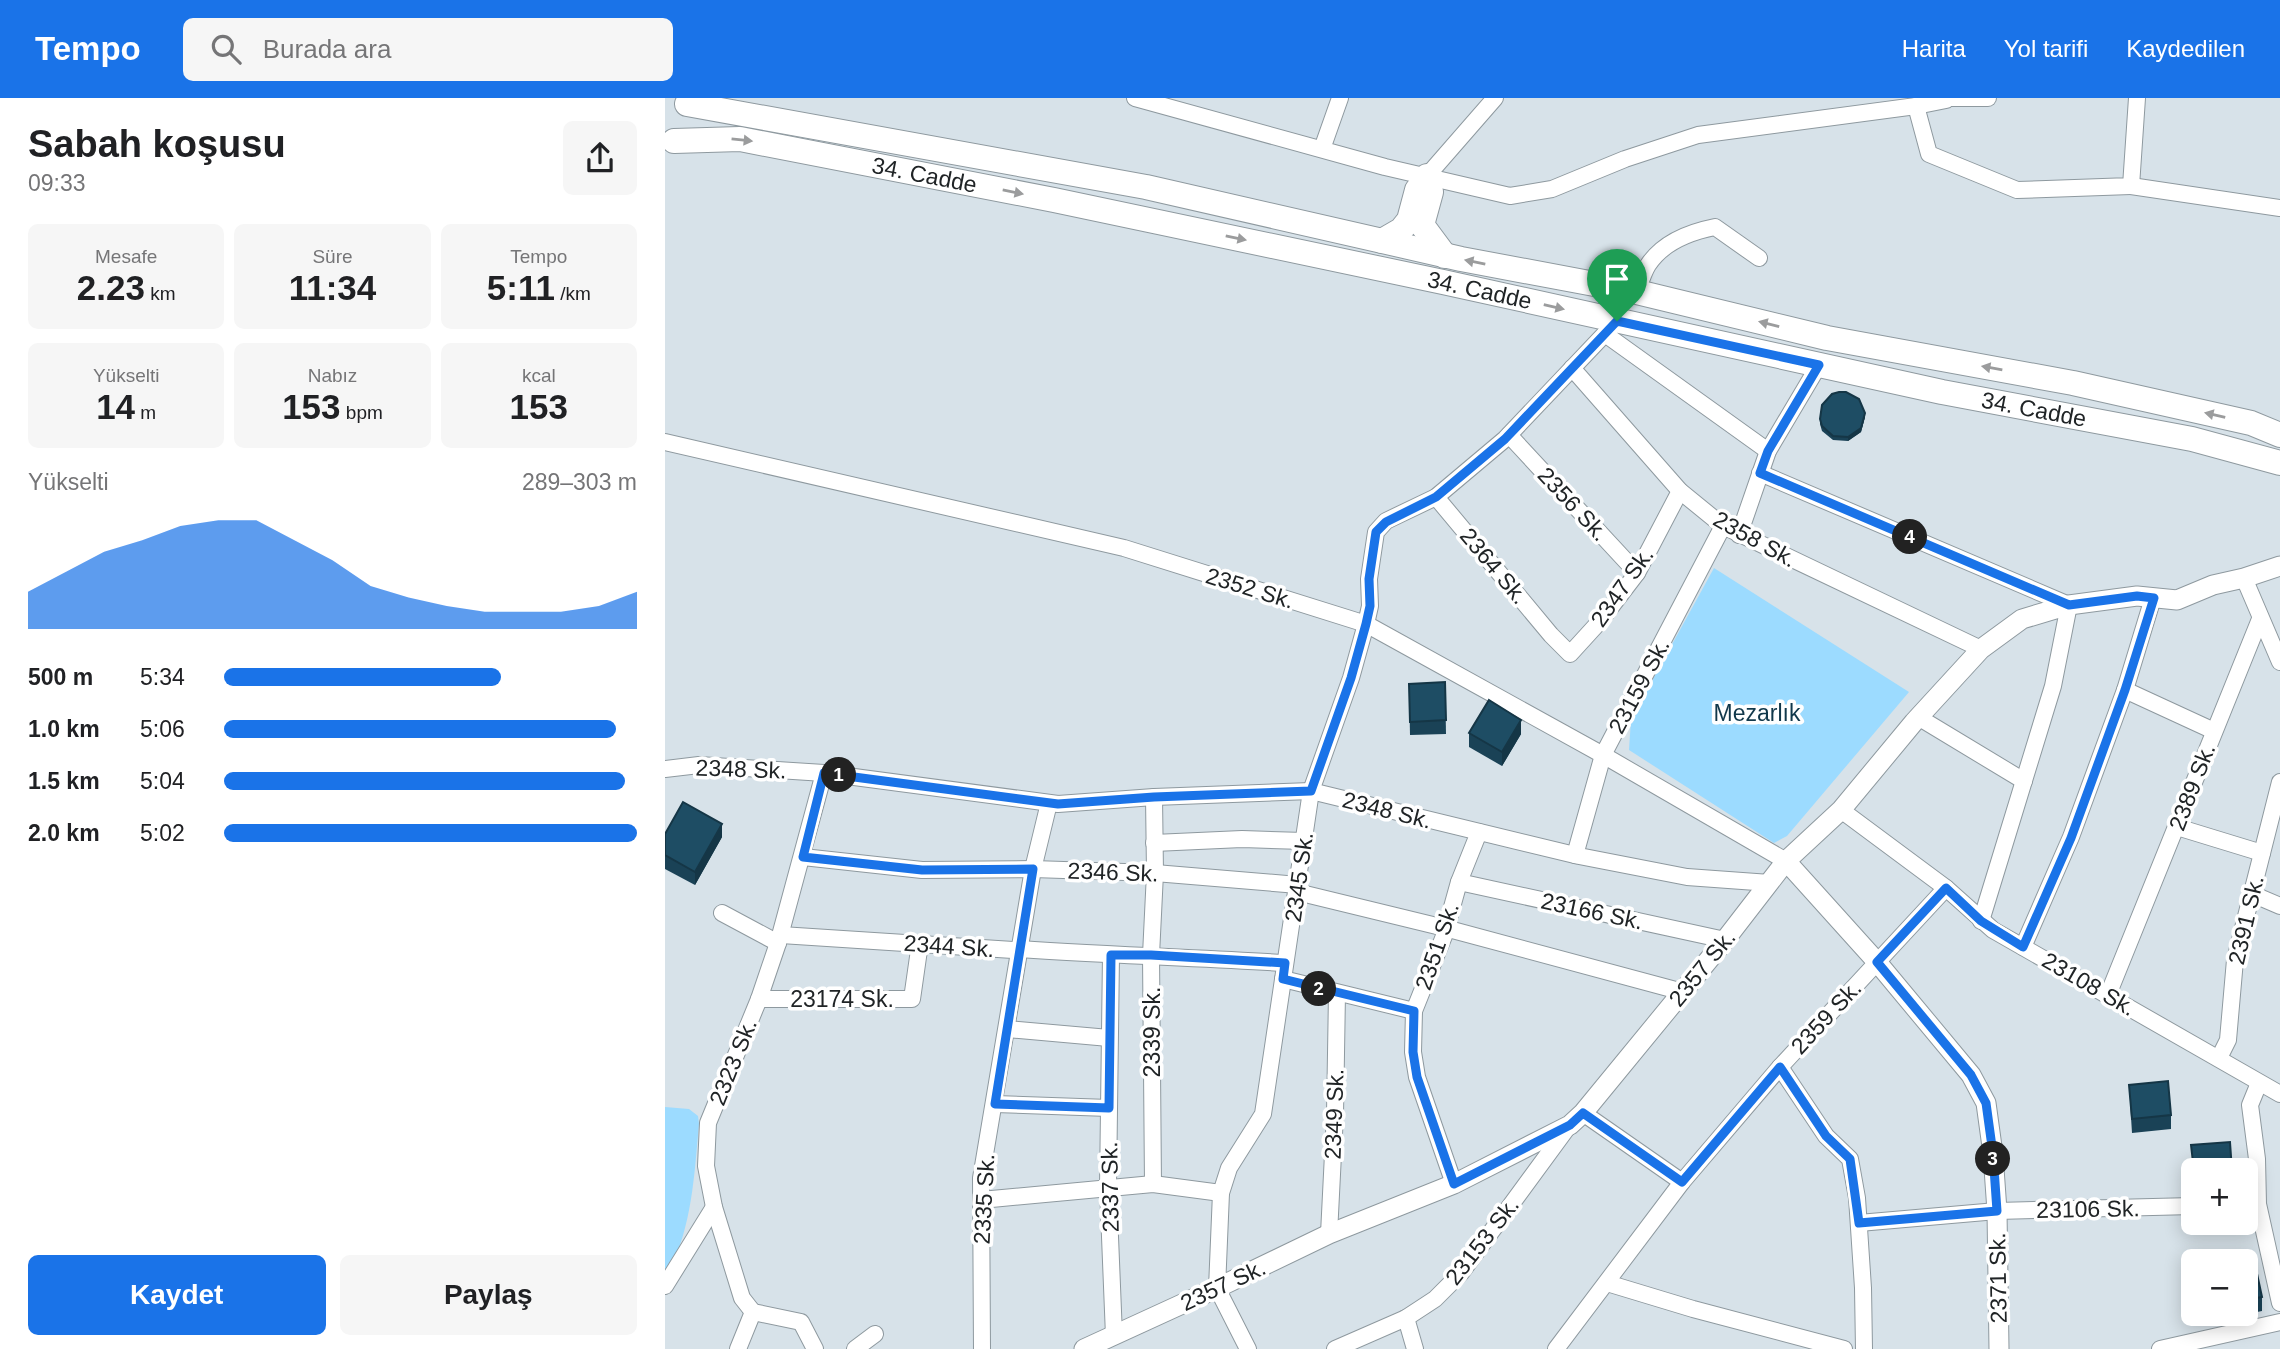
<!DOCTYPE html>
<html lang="tr">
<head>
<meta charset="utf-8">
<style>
	body { margin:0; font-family:Helvetica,sans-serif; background:#f6f6f6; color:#202124; height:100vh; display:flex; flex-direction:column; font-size:26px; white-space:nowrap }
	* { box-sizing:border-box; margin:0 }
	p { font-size:23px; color:#757577 }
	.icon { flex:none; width:38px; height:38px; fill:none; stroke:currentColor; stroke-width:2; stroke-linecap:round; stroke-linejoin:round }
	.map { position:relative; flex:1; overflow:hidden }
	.drawer { display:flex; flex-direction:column; background:#fff; width:665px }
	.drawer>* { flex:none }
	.fabs { position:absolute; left:1516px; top:1060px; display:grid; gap:14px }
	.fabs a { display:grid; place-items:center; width:77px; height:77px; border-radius:10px; background:#fff; box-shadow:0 4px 18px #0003; font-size:35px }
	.pin { position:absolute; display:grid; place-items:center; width:60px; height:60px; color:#fff; margin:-72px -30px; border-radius:50% 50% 50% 0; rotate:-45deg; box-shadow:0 0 7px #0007 }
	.pin .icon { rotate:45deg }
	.km { position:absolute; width:35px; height:35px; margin:-18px; border-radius:50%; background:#222; color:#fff; font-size:19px; line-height:35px; text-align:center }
	.round { display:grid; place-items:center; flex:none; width:74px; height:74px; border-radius:10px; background:#f6f6f6 }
	.headline { display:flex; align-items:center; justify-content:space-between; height:119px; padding:0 28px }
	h1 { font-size:38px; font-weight:600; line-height:52px }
	.stats { display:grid; grid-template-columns:repeat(3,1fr); gap:10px; height:119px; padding:7px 28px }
	.stats div { display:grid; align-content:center; border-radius:10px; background:#f6f6f6; text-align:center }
	.stats b { font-size:35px; font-weight:600 }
	.stats small { font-size:19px; font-weight:400 }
	.stats p { font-size:19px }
	.chart { height:196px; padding:14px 28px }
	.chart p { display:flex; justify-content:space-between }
	.chart svg { width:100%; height:126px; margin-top:7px; fill:#1a73e8; opacity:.7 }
	.action { display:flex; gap:14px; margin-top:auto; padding:14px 28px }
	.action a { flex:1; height:80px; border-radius:10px; background:#1a73e8; color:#fff; font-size:28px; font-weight:600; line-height:80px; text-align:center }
	.action a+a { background:#f6f6f6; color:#202124 }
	ul { padding:0 28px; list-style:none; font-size:23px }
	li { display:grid; grid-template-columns:112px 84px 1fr; align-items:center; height:52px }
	li i { height:18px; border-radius:9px; background:#1a73e8 }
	header { display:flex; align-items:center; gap:42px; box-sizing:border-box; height:98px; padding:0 35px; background:#1a73e8; color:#fff }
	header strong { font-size:33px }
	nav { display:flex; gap:38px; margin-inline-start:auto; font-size:24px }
	.search { width:490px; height:63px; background:#f6f6f6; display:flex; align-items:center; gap:18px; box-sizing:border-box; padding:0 24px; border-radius:10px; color:#757577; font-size:26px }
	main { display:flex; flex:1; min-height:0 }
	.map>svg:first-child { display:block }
</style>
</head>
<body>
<header>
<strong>Tempo</strong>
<div class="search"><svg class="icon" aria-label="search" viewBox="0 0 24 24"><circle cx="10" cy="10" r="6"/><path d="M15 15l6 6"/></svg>Burada ara</div>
<nav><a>Harita</a><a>Yol tarifi</a><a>Kaydedilen</a></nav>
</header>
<main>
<section class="drawer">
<div class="headline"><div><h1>Sabah koşusu</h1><p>09:33</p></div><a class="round"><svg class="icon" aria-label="share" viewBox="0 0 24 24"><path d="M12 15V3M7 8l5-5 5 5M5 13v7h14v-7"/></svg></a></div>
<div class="stats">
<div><p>Mesafe</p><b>2.23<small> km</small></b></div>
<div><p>Süre</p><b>11:34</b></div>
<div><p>Tempo</p><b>5:11<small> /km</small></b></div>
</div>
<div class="stats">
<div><p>Yükselti</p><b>14<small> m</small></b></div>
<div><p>Nabız</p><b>153<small> bpm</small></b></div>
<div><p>kcal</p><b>153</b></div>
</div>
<div class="chart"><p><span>Yükselti</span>289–303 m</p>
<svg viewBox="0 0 160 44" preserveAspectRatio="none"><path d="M0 44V31L10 24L20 17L30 13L40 8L50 6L60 6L70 13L80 20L90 29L100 33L110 36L120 38L130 38L140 38L150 36L160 31V44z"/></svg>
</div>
<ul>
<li><b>500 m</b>5:34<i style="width:67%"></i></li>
<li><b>1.0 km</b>5:06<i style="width:95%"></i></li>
<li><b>1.5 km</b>5:04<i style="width:97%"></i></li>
<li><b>2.0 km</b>5:02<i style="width:100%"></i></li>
</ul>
<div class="action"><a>Kaydet</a><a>Paylaş</a></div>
</section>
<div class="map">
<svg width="1615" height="1251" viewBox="0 0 1615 1251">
	<rect width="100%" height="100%" fill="#d7e2e9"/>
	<g fill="#9cdbff">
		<polygon points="1049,470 1244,594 1122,738 1109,745 964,652 966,621"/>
		<path d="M0,1009L24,1011L33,1018L34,1026C29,1080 27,1133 0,1181Z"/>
	</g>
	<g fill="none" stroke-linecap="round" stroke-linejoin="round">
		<g stroke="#8e999f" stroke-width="18">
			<g id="minor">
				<polyline points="470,0 720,69 845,98 887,91 960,61 1033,37 1251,8 1281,2"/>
				<polyline points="1277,0 1323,0"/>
				<polyline points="1251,8 1264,56 1352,92 1466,88 1472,0"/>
				<polyline points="657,51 675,0"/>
				<polyline points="762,78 830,0"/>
				<polyline points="1466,88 1615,110"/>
				<path d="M972,194C975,186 978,175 983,167C998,144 1025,134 1050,129L1094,160"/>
				<polyline points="940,236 1103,353"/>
				<polyline points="907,270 1015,393 1058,428 1316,551"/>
				<polyline points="844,337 972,475"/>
				<polyline points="0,344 459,450 701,526 938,657 1121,763"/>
				<polyline points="1095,375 1404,507 1388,588 1316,823"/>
				<polyline points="771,399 886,537 905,556 936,522 972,475 1015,393"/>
				<polyline points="1074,437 1103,353 1154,267"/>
				<polyline points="1579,480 1615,564"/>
				<polyline points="1460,592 1549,633"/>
				<polyline points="1253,619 1359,683"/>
				<polyline points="0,671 34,667 159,675 393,706 489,699 646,693 914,758 1022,779 1105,785"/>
				<polyline points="1176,712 1281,790 1328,832 1615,996"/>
				<polyline points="1512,729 1597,755"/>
				<polyline points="489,745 577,741 639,743"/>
				<polyline points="910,757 938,657 1058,428"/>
				<polyline points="138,759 257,772 368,771 490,775 633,787"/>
				<polyline points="794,784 1060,842"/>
				<polyline points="632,794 780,830 1018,894"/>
				<polyline points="1587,796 1615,808"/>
				<polyline points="57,815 113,845"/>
				<path d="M116,837L348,852L355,851C444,857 532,860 620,865"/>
				<polyline points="1358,849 1406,739 1460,592 1488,500"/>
				<polyline points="446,857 443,1089 449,1238"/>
				<polyline points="618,881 749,913"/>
				<polyline points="1443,897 1595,521"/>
				<polyline points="94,901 247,901 255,845"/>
				<polyline points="342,931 444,940"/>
				<polyline points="1554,960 1563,942 1570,862 1615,684"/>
				<polyline points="1115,969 1161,1038 1185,1061 1192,1100 1198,1190 1199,1251"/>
				<polyline points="1594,985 1585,1007 1592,1061 1593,1106 1615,1205"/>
				<polyline points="330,1006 444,1010"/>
				<polyline points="918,1015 1017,1084"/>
				<polyline points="488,1086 486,857 490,775 489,699"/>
				<polyline points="789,1086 752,979 748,954 749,913 779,838 794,784 814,734"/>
				<polyline points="316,1102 488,1086 556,1095"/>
				<polyline points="1194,1125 1332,1113 1528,1108"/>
				<polyline points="664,1136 670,1016 672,895"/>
				<polyline points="942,1185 1028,1211 1179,1251"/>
				<polyline points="0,1188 49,1109"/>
				<polyline points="88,1214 77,1200 49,1109 41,1068 43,1025 94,901 113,845 159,675"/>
				<polyline points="88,1214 136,1224 150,1251"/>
				<polyline points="741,1220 750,1251"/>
				<polyline points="73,1251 88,1214"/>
				<polyline points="190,1251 210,1236"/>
				<polyline points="317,1251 316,1080 368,771 384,705"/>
				<polyline points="583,1251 552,1190 556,1095 564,1070 598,1016 646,693 686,580 701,526 705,508 704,481 711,434 721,423 771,399 840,341 952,223"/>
				<polyline points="670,1251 741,1220 770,1201 796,1175 903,1029"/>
				<polyline points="891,1251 1017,1084 1115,969 1281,790"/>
				<polyline points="1495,1251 1615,1224"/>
			</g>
		</g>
		<g stroke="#8e999f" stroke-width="21">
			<g id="tertiary">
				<polyline points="1121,763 1212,864 1306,977 1321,1005 1328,1056 1332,1113 1334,1251"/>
				<polyline points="419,1251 552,1190 664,1136 789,1086 905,1027 918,1015 1060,842 1121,763 1176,712 1249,624 1316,551 1357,521 1404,507 1472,498 1512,502 1548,487 1579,480 1615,468"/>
			</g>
		</g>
		<g stroke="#8e999f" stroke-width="26">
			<g id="primary">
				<polyline points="22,6 481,89 796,161 972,194 1162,240 1408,285 1586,325 1615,337"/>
				<path id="s1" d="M9,43L75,41L389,102L778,184L1277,294L1527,341L1615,365"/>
				<polyline points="717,143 736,132 744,122 752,92 762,78 766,94 757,127 780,158"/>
			</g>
		</g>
		<use href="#minor" stroke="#fff" stroke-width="16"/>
		<use href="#tertiary" stroke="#fff" stroke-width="19"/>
		<use href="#primary" stroke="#fff" stroke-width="24"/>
	</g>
	<g fill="#1a4256">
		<polygon points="1200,319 1196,334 1183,343 1168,342 1157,333 1155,326 1155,321"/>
		<polygon points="780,584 781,636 745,637 744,586"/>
		<polygon points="804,635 856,636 837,668 804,649"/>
		<polygon points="0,736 57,739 30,787 0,771"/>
		<polygon points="1464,987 1506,1017 1506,1031 1467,1035"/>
		<polygon points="1580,1173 1597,1199 1597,1213 1558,1221 1557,1216 1580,1216"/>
	</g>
	<g fill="#153646">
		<polygon points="1200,315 1200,319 1196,334 1183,343 1183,339"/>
		<polygon points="856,622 856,636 837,668 837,654"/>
		<polygon points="57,726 57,739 30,787 30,774"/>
	</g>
	<g fill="#1e4d64" stroke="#153646" stroke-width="2">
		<polygon points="1174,294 1181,294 1194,301 1200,315 1196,330 1183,339 1168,338 1157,328 1155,321 1157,307 1167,296"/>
		<polygon points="780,584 781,622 745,624 744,586"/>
		<polygon points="824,602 856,622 837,654 804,635"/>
		<polygon points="18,704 57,726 30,774 0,757 0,736"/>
		<polygon points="1503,983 1506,1017 1467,1021 1464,987"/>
		<polygon points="1565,1044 1567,1073 1529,1073 1526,1047"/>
		<polygon points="1591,1171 1597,1199 1580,1202 1580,1173"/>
	</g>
	<defs><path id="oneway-solid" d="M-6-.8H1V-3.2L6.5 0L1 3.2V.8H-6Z" transform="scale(1.75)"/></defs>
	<g fill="#9b9c9d">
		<use href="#oneway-solid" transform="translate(77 42) rotate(6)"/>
		<use href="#oneway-solid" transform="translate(348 94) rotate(11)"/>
		<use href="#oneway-solid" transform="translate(571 140) rotate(12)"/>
		<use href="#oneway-solid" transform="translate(810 164) rotate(-169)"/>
		<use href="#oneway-solid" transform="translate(889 209) rotate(13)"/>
		<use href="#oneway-solid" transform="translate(1104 226) rotate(-166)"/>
		<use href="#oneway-solid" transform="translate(1327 270) rotate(-170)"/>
		<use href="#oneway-solid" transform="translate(1550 317) rotate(-167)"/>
	</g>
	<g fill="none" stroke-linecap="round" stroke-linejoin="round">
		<g stroke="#fff" stroke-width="14">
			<polygon id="route" points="952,223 1154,267 1103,353 1095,375 1404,507 1472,498 1489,500 1460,592 1406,740 1358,849 1316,823 1281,790 1212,864 1306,977 1321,1005 1328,1056 1332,1113 1194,1125 1185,1061 1161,1038 1115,969 1017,1084 918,1015 905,1027 789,1086 752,979 748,954 749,913 618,881 620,865 486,857 446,857 444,1010 330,1006 368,771 257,772 138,759 159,675 393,706 489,699 646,693 686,580 701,526 705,508 704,481 711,434 721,424 771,399 840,341"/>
		</g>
		<use href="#route" stroke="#1a73e8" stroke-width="9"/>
	</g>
	<g text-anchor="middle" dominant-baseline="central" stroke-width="7" stroke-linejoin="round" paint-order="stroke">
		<g font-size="23" fill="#202426" stroke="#fff">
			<text stroke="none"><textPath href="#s1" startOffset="254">34. Cadde</textPath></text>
			<text stroke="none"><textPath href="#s1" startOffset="821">34. Cadde</textPath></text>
			<text stroke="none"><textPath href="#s1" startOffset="1388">34. Cadde</textPath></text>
			<text transform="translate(908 406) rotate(47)">2356 Sk.</text>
			<text transform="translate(1090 441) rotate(29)">2358 Sk.</text>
			<text transform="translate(829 468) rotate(50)">2364 Sk.</text>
			<text transform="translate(957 489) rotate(-55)">2347 Sk.</text>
			<text transform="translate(585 490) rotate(17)">2352 Sk.</text>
			<text transform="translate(974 588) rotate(-62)">23159 Sk.</text>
			<text transform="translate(76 671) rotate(2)">2348 Sk.</text>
			<text transform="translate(1527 689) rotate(-69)">2389 Sk.</text>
			<text transform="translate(722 712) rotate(14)">2348 Sk.</text>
			<text transform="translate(448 774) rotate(2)">2346 Sk.</text>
			<text transform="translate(634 779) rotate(-82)">2345 Sk.</text>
			<text transform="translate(927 813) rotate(12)">23166 Sk.</text>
			<text transform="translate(1581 822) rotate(-77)">2391 Sk.</text>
			<text transform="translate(284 848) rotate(4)">2344 Sk.</text>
			<text transform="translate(772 848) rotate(-71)">2351 Sk.</text>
			<text transform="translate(1037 870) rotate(-51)">2357 Sk.</text>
			<text transform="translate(1424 886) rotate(30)">23108 Sk.</text>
			<text x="177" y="901">23174 Sk.</text>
			<text transform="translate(1161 919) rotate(-47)">2359 Sk.</text>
			<text transform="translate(487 934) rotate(-90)">2339 Sk.</text>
			<text transform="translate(68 964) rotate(-68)">2323 Sk.</text>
			<text transform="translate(669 1016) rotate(-88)">2349 Sk.</text>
			<text transform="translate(445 1089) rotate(-91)">2337 Sk.</text>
			<text transform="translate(319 1101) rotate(-87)">2335 Sk.</text>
			<text transform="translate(1423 1111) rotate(-1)">23106 Sk.</text>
			<text transform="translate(817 1143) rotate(-52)">23153 Sk.</text>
			<text transform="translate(1333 1180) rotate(-91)">2371 Sk.</text>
			<text transform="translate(558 1187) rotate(-25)">2357 Sk.</text>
		</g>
		<g font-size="23" fill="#11384b" stroke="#fff">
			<text x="1092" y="615">Mezarlık</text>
		</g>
	</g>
</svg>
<div class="fabs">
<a>+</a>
<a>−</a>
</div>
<div class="pin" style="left:952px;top:223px;background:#1e9e55"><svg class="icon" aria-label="arrive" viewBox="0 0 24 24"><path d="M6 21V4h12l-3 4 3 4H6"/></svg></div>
<b class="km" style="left:174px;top:677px">1</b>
<b class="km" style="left:654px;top:891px">2</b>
<b class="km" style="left:1328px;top:1061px">3</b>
<b class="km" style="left:1245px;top:439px">4</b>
</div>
</main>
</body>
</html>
